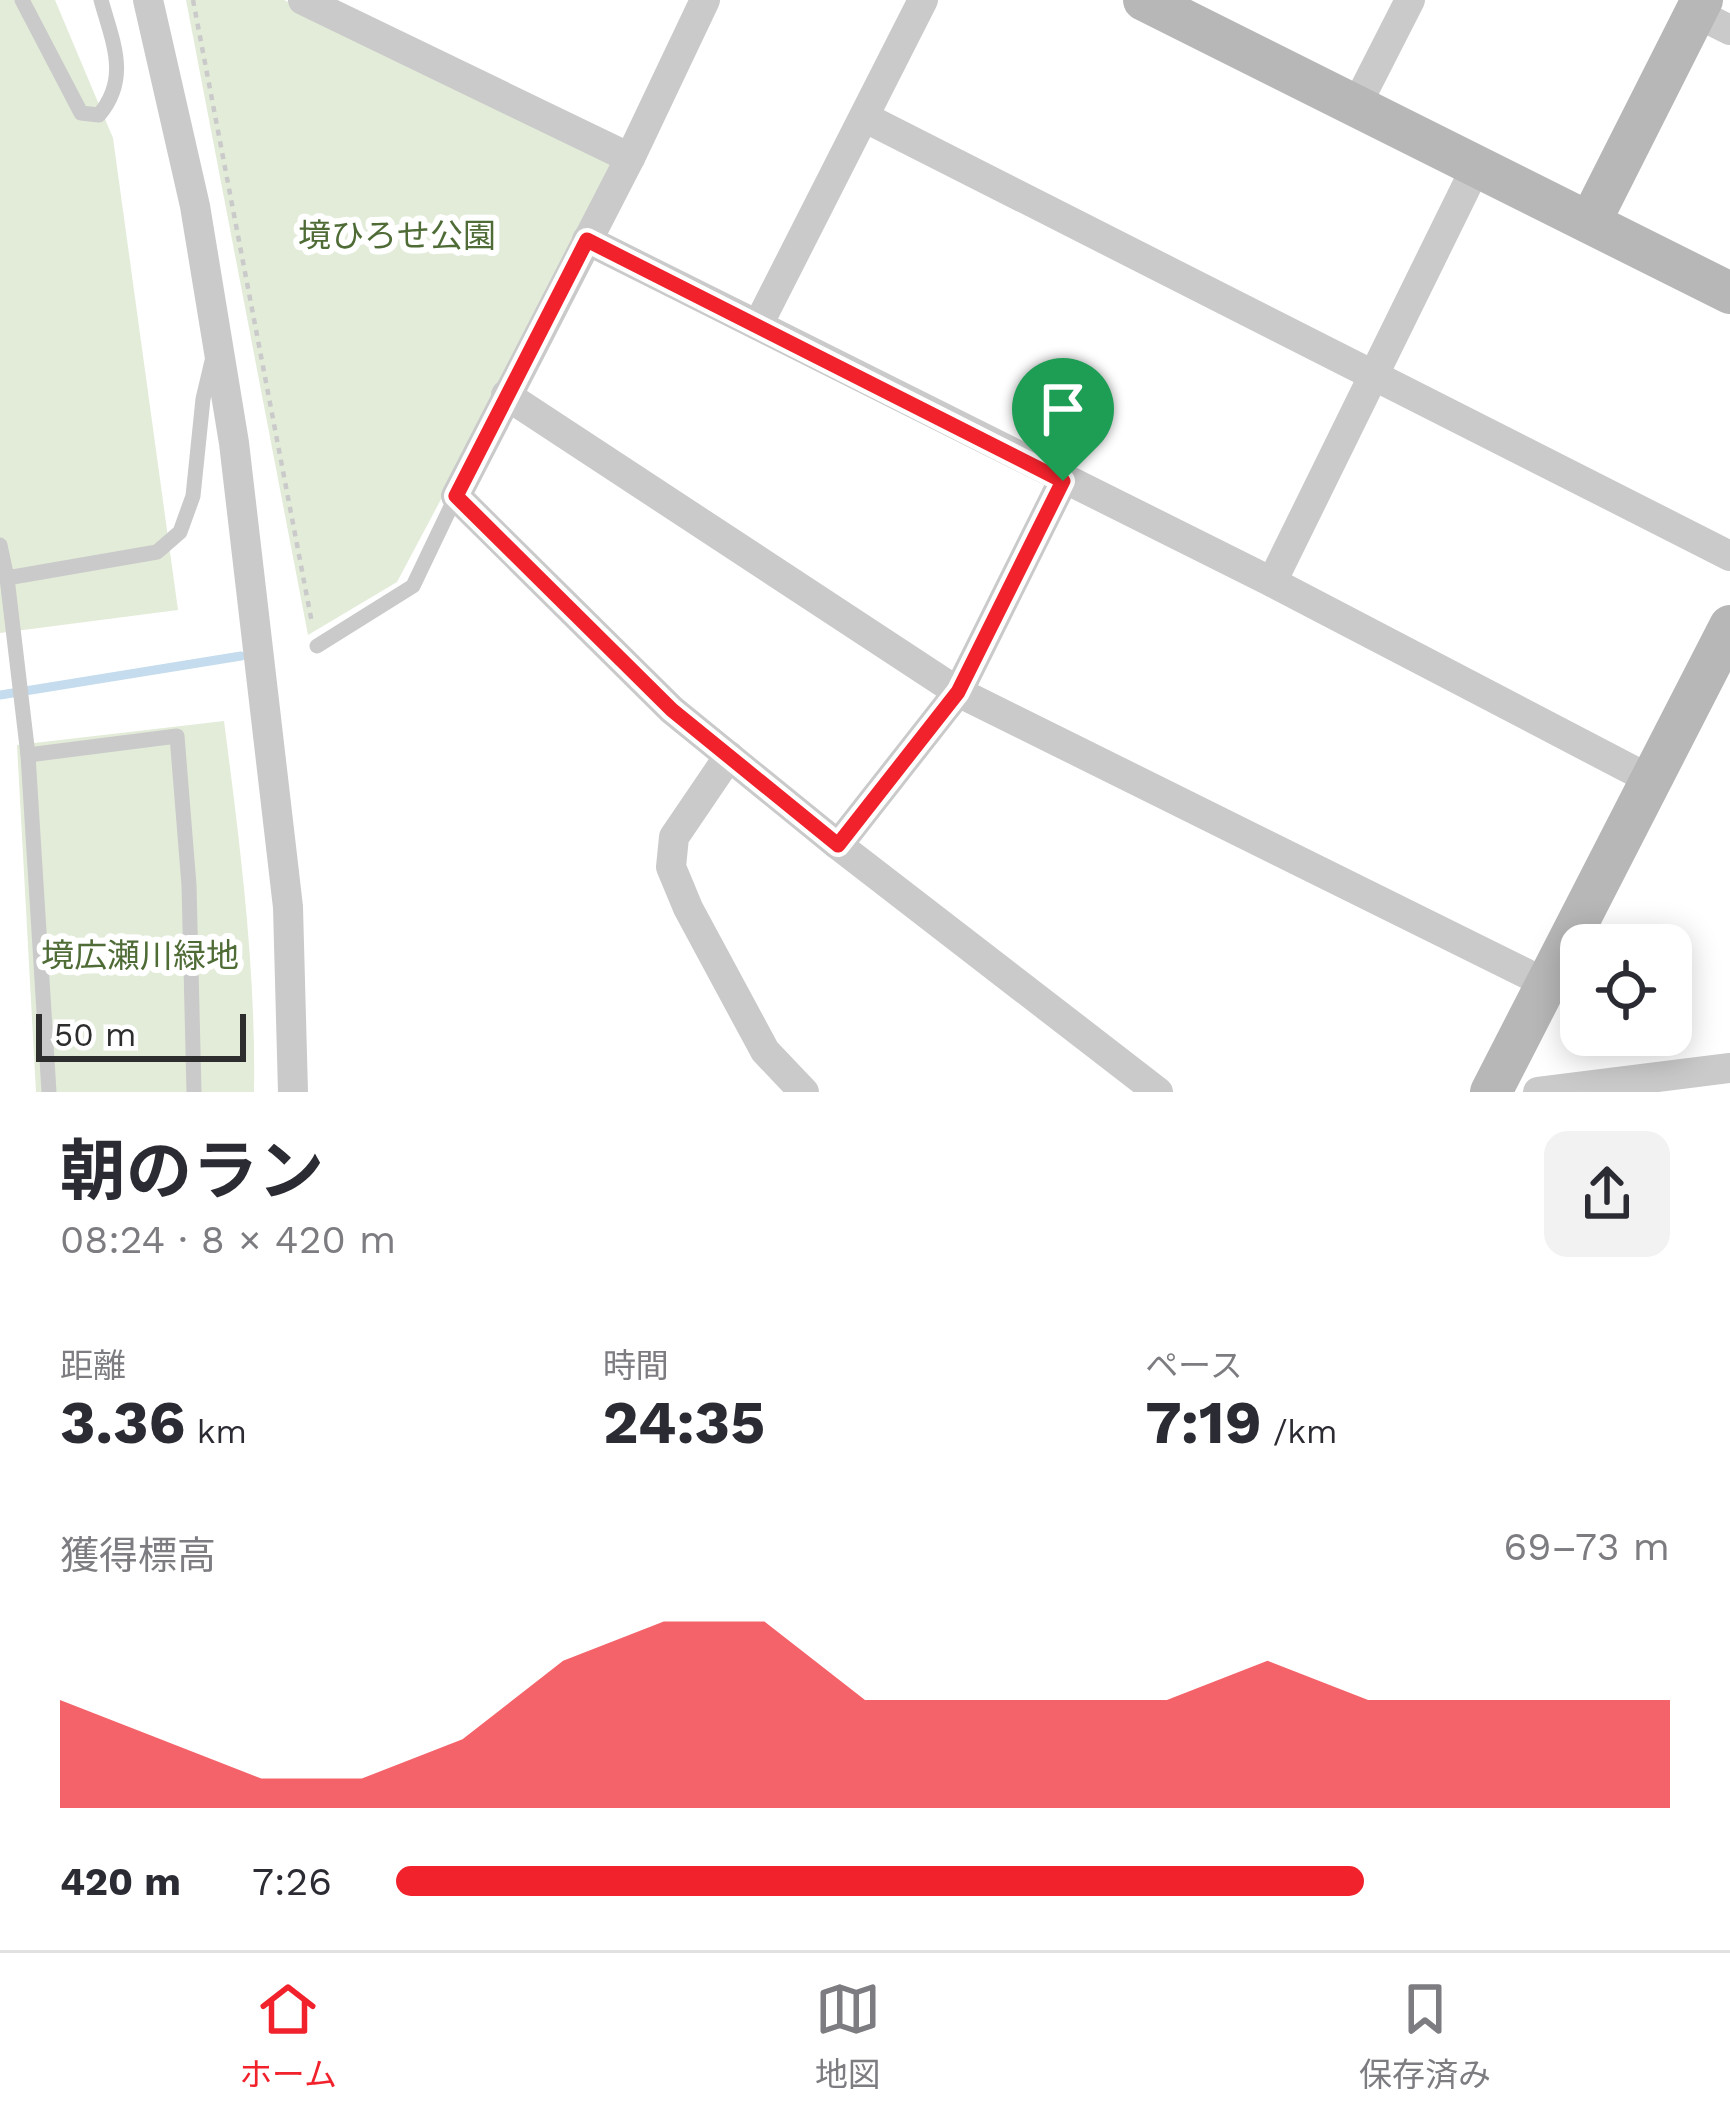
<!DOCTYPE html>
<html lang="ja">
<head>
<meta charset="utf-8">
<style>
	body { margin:0; font-family:"Work Sans","Noto Sans JP",sans-serif; background:#f2f2f3; color:#2b2b33; height:100vh; display:flex; flex-direction:column; font-size:45px; white-space:nowrap }
	* { box-sizing:border-box; margin:0 }
	p { font-size:39px; color:#7c7c81 }
	.icon { flex:none; width:66px; height:66px; fill:none; stroke:currentColor; stroke-width:2; stroke-linecap:round; stroke-linejoin:round }
	.map { position:relative; height:1092px; overflow:hidden }
	.panel { display:flex; flex-direction:column; background:#fff; flex:1 }
	.panel>* { flex:none }
	.controls { position:absolute; left:1560px; top:924px; display:grid; gap:24px }
	.controls a { display:grid; place-items:center; width:132px; height:132px; border-radius:24px; background:#fff; box-shadow:0 6px 30px #0003; font-size:60px }
	.scale { position:absolute; left:36px; bottom:30px; width:210px; box-sizing:border-box; padding-left:12px; border:6px solid #2d2d2d; border-top:0; font-size:33px; line-height:42px; white-space:nowrap; color:#2d2d2d; -webkit-text-stroke:9px #fff; paint-order:stroke }
	.pin { position:absolute; display:grid; place-items:center; width:102px; height:102px; color:#fff; margin:-123px -51px; border-radius:50% 50% 50% 0; rotate:-45deg; box-shadow:0 0 12px #0007 }
	.pin .icon { rotate:45deg }
	.round { display:grid; place-items:center; flex:none; width:126px; height:126px; border-radius:24px; background:#f2f2f3 }
	.headline { display:flex; align-items:center; justify-content:space-between; height:204px; padding:0 60px }
	h1 { font-size:66px; font-weight:700; line-height:90px }
	.metrics { display:grid; grid-template-columns:repeat(3,1fr); gap:18px; height:204px; padding:12px 60px }
	.metrics div { display:grid; align-content:center }
	.metrics b { font-size:60px; font-weight:700 }
	.metrics small { font-size:33px; font-weight:400 }
	.metrics p { font-size:33px }
	.chart { height:336px; padding:24px 60px }
	.chart p { display:flex; justify-content:space-between }
	.chart svg { width:100%; height:216px; margin-top:12px; fill:#f1222c; opacity:.7 }
	ul { padding:0 60px; list-style:none; font-size:39px }
	li { display:grid; grid-template-columns:192px 144px 1fr; align-items:center; height:90px }
	li i { height:30px; border-radius:15px; background:#f1222c }
	.tabs { display:flex; justify-content:space-around; align-items:center; height:168px; border-top:3px solid #e1e1e2; background:#fff; font-size:33px; color:#7c7c81 }
	.tabs a { display:grid; justify-items:center; gap:6px }
	.tabs .active { color:#f1222c }
	.map>svg:first-child { display:block }
</style>
</head>
<body>
<div class="map">
<svg width="1730" height="1092" viewBox="0 0 1730 1092">
	<rect width="100%" height="100%" fill="#fff"/>
	<g fill="#e3ecd9">
		<polygon points="0,0 55,0 113,138 178,610 0,633"/>
		<polygon points="186,0 284,0 621,161 397,582 308,635"/>
		<path d="M224,721C240,845 256,967 254,1092H36L17,745Z"/>
	</g>
	<g fill="none" stroke-linecap="round" stroke-linejoin="round">
		<polyline stroke="#c4dced" stroke-width="9" points="0,695 241,656"/>
		<polyline stroke="#cacaca" stroke-width="4.5" stroke-dasharray="6 6" stroke-linecap="butt" points="193,0 312,623"/>
		<g stroke="#cacaca" stroke-width="15">
			<path d="M22,0L81,113L99,115C130,78 113,43 101,0"/>
			<polyline points="0,545 7,578 28,755 49,1092"/>
			<polyline points="7,578 157,552 180,532 193,496 203,399 212,361"/>
			<polyline points="317,646 413,586 456,496"/>
			<polyline points="28,755 177,736 189,885 194,1092"/>
		</g>
		<g stroke="#cacaca" stroke-width="30">
			<polyline points="148,0 195,206 234,443 288,907 293,1092"/>
			<polyline points="303,0 630,158"/>
			<polyline points="705,0 630,158 456,496 672,710 838,845 1158,1092"/>
			<polyline points="1696,13 1730,30"/>
			<polyline points="1356,106 1410,0"/>
			<polyline points="864,117 1730,556"/>
			<polyline points="587,240 1272,582 1651,780"/>
			<polyline points="758,325 923,0"/>
			<polyline points="506,395 958,692 1547,984"/>
			<polyline points="1272,582 1476,167"/>
			<polyline points="729,756 674,837 671,867 688,908 765,1051 804,1092"/>
			<polyline points="838,845 958,692 1063,481"/>
			<polyline points="1538,1092 1730,1068"/>
		</g>
		<g stroke="#b7b7b7" stroke-width="42">
			<polyline points="1144,0 1730,293"/>
			<polyline points="1590,222 1702,0"/>
			<polyline points="1491,1092 1730,626"/>
		</g>
	</g>
	<g fill="none" stroke-linecap="round" stroke-linejoin="round">
		<g stroke="#fff" stroke-width="24">
			<polygon id="route" points="587,240 1063,481 958,692 838,845 672,710 456,496"/>
		</g>
		<use href="#route" stroke="#f1222c" stroke-width="15"/>
	</g>
	<g text-anchor="middle" dominant-baseline="central" stroke-width="12" stroke-linejoin="round" paint-order="stroke">
		<g font-size="33" fill="#4f6c37" stroke="#fff">
			<text x="397" y="235">境ひろせ公園</text>
			<text x="140" y="955">境広瀬川緑地</text>
		</g>
	</g>
</svg>
<div class="controls">
<a><svg class="icon" aria-label="locate" viewBox="0 0 24 24"><circle cx="12" cy="12" r="6"/><path d="M12 2v4M12 18v4M2 12h4M18 12h4"/></svg></a>
</div>
<div class="scale">50 m</div>
<div class="pin" style="left:1063px;top:481px;background:#1e9e55"><svg class="icon" aria-label="arrive" viewBox="0 0 24 24"><path d="M6 21V4h12l-3 4 3 4H6"/></svg></div>
</div>
<section class="panel">
<div class="headline"><div><h1>朝のラン</h1><p>08:24 · 8 × 420 m</p></div><a class="round"><svg class="icon" aria-label="share" viewBox="0 0 24 24"><path d="M12 15V3M7 8l5-5 5 5M5 13v7h14v-7"/></svg></a></div>
<div class="metrics">
<div><p>距離</p><b>3.36<small> km</small></b></div>
<div><p>時間</p><b>24:35</b></div>
<div><p>ペース</p><b>7:19<small> /km</small></b></div>
</div>
<div class="chart"><p><span>獲得標高</span>69–73 m</p>
<svg viewBox="0 0 160 44" preserveAspectRatio="none"><path d="M0 44V22L10 30L20 38L30 38L40 30L50 14L60 6L70 6L80 22L90 22L100 22L110 22L120 14L130 22L140 22L150 22L160 22V44z"/></svg>
</div>
<ul>
<li><b>420 m</b>7:26<i style="width:76%"></i></li>
</ul>
</section>
<nav class="tabs">
<a class="active"><svg class="icon" aria-label="home" viewBox="0 0 24 24"><path d="M3 11l9-7 9 7M6 9v11h12V9"/></svg>ホーム</a>
<a><svg class="icon" aria-label="map" viewBox="0 0 24 24"><path d="M3 6l6-2 6 2 6-2v14l-6 2-6-2-6 2zM9 4v14M15 6v14"/></svg>地図</a>
<a><svg class="icon" aria-label="saved" viewBox="0 0 24 24"><path d="M7 4h10v16l-5-4-5 4z"/></svg>保存済み</a>
</nav>
</body>
</html>
